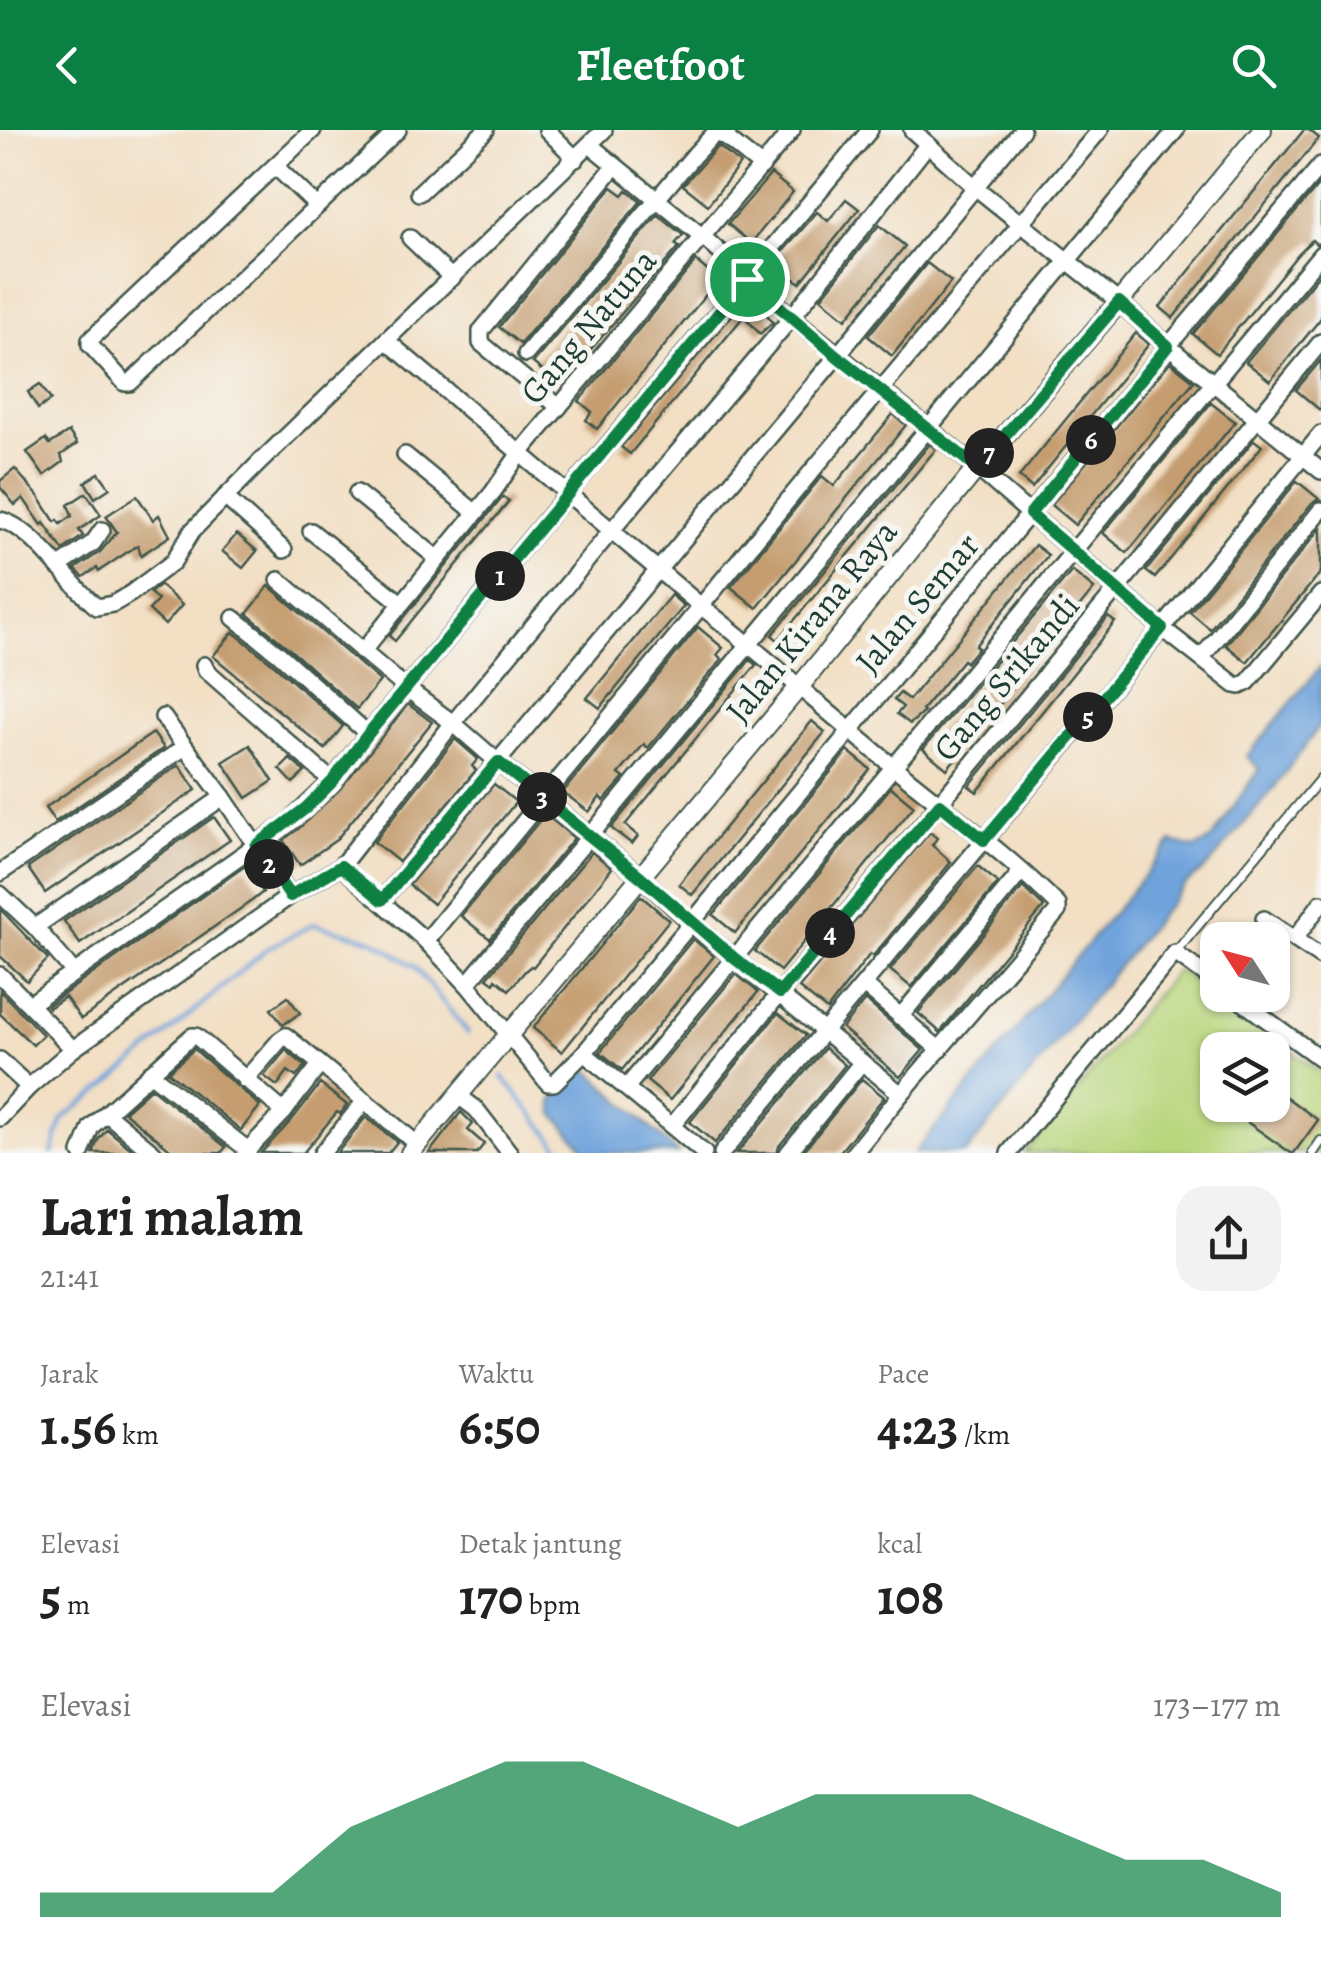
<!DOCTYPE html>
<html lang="id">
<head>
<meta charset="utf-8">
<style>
	body { margin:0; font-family:Alegreya,serif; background:#f2f2f2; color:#222; height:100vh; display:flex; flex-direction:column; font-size:38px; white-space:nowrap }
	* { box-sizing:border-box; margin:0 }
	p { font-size:32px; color:#767676 }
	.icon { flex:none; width:55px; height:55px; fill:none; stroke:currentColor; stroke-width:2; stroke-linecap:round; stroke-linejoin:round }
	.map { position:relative; height:1023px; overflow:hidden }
	.details { display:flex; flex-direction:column; background:#fff; flex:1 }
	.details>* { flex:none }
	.needle { width:65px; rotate:306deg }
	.fabs { position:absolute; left:1200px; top:792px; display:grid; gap:20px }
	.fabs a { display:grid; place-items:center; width:90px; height:90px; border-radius:20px; background:#fff; box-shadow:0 2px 8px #0004; font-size:50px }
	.pin { position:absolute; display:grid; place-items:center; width:85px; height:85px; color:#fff; margin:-42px; border:5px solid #fff; border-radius:50%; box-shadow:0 2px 10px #0007 }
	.km { position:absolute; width:50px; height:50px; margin:-25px; border-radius:50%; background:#222; color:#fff; font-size:28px; line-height:50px; text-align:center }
	.round { display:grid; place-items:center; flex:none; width:105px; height:105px; border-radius:30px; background:#f2f2f2 }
	.headline { display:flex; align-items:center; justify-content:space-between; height:170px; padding:0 40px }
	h1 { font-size:55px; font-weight:700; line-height:75px }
	.figures { display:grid; grid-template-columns:repeat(3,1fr); gap:15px; height:170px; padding:10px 40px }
	.figures div { display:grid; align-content:center }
	.figures b { font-size:50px; font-weight:700 }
	.figures small { font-size:28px; font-weight:400 }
	.figures p { font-size:28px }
	.chart { height:280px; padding:20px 40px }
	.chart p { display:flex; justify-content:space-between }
	.chart svg { width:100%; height:180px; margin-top:10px; fill:#0b8043; opacity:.7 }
	header { display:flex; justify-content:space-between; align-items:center; height:130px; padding:0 40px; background:#0b8043; color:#fff; font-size:45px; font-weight:700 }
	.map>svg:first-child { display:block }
</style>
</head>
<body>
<header><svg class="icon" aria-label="back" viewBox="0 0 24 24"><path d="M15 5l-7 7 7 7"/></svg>Fleetfoot<svg class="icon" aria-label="search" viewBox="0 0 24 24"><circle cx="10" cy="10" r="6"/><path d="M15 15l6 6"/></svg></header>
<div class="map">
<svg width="1321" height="1023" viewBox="0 0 1321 1023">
	<rect width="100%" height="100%" fill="#f6f6f2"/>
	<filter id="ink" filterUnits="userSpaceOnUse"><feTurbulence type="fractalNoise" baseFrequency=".01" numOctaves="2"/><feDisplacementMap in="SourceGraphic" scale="20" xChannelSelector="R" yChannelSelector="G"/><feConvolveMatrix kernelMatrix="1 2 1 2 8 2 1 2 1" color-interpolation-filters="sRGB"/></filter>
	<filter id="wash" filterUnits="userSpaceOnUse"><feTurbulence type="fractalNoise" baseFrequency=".0048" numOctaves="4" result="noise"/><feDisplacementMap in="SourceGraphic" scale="40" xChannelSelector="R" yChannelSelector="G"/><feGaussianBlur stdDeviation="2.25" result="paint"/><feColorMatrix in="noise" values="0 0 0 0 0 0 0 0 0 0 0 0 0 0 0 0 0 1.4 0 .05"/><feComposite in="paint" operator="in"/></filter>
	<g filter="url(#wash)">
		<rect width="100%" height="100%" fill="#f2dfc4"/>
		<path fill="#b8d67c" stroke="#6c8a58" stroke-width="2.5" fill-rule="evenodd" d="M1177,840L1321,943V1023H1025ZM1218,920H1272V975H1218Z"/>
		<g fill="#6fa3dc" stroke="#477088" stroke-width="2.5">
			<polygon points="1321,536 1321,594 1274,658 1209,735 1185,755 966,1023 914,1023 1172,712 1195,718 1211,710 1259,639 1247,626"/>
			<polygon points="577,938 587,939 678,1023 588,1023 554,984 552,972"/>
		</g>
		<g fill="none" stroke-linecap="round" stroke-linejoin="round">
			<g stroke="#6fa3dc" stroke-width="4">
				<polyline points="502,946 564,1023"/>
				<polyline points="52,1023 63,988 106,956 268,818 314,794 373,810 414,836 468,903"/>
			</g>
		</g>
		<g id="blocks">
			<g fill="#c59d6f">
				<polygon points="1304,0 1309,0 1319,8 1173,188 1160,177"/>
				<polygon points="718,16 740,34 708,75 683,55"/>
				<polygon points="771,44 793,62 751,113 728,94"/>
				<polygon points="1321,52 1321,113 1316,114 1312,110 1298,124 1217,224 1193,204"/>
				<polygon points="612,57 623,65 627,60 641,71 520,214 499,197"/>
				<polygon points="846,69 859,79 800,153 774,132 817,82 828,91"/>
				<polygon points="658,85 683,105 675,114 679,117 560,255 533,233"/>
				<polygon points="879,95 905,116 846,189 821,168"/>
				<polygon points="696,131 718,150 597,299 586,290 592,282 579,271"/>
				<polygon points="927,133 951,152 892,226 868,206"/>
				<polygon points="1321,142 1321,188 1270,251 1246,232"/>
				<polygon points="750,164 762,175 760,177 773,192 760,204 744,186 630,324 621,317"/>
				<polygon points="1136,203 1149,214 1032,358 1019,347"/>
				<polygon points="1321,230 1321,281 1296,260"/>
				<polygon points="1170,232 1194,251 1075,395 1051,375"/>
				<polygon points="40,254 51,270 38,279 28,262"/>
				<polygon points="1211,273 1235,292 1127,423 1103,403"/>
				<polygon points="893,284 906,295 757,478 731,457 822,346 834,356"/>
				<polygon points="69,302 77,314 61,325 63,332 44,346 27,322 46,309 50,314"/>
				<polygon points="1254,310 1262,316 1155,448 1146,441"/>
				<polygon points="930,314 936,319 778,510 772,505"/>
				<polygon points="15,339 39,367 55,392 58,390 61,394 72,386 68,375 86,363 101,385 79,400 83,406 63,420 44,393 42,395 23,368 15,375 0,357 0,351"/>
				<polygon points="99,343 110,358 95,368 85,352"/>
				<polygon points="1297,351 1319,369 1312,373 1210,499 1190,482"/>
				<polygon points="137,366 153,390 159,385 170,406 141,425 138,415 99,441 97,438 83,447 75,439 100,422 117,402 106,386"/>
				<polygon points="503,367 509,371 395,511 389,506"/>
				<polygon points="1321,398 1321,442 1247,532 1226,515"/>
				<polygon points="237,404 257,421 243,438 222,421"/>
				<polygon points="1035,415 1048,425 975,516 978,518 966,532 963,530 922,580 924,582 910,594 897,584 903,577 894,570 900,563 909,570"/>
				<polygon points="1072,441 1094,459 947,639 923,619"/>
				<polygon points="160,455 182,475 165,495 149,480 158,470 150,463"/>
				<polygon points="269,456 380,551 357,579 286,516 247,484"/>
				<polygon points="671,465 684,476 600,578 587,568"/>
				<polygon points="1108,487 1115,492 977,662 969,656"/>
				<polygon points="698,497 723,518 717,525 722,529 648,618 644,614 619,644 624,648 604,671 600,667 589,682 563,662"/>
				<polygon points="233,502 272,533 343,596 325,619 213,526"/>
				<polygon points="750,530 756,535 625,695 638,706 632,714 611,698"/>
				<polygon points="408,574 432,592 336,710 300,735 283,710 298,699 340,659"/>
				<polygon points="812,591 825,602 692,765 679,754"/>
				<polygon points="153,603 164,618 55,692 45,678"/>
				<polygon points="455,609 478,629 472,636 476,640 399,732 374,712"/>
				<polygon points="250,615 273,651 247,668 223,632"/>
				<polygon points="848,621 870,639 735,803 713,785"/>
				<polygon points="290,629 305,642 293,653 280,639"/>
				<polygon points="179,635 196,660 45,763 28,738"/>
				<polygon points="494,654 516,672 433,774 409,755"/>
				<polygon points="891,657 914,676 780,841 755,821"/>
				<polygon points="545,684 574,708 490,809 461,786"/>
				<polygon points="214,687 230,710 80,814 64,791"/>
				<polygon points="930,702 937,708 932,715 951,732 873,826 870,824 827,880 799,858"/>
				<polygon points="592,722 612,738 533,837 531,836 526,840 509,860 496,849 494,853 487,848"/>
				<polygon points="245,736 263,762 253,770 81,889 65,867 49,878 47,876"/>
				<polygon points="978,736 998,753 911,857 890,840"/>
				<polygon points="1023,757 1044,777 940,902 918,883"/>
				<polygon points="641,766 669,790 562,922 533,898"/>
				<polygon points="0,779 48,829 27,851 0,826"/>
				<polygon points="693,809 714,826 622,940 600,922"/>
				<polygon points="736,844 758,862 670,970 647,951"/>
				<polygon points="0,861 43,905 33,915 0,884"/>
				<polygon points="288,867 300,883 283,895 271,879"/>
				<polygon points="865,870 923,920 900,947 842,898"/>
				<polygon points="778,883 806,905 715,1013 690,992"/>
				<polygon points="825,918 845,935 779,1016 777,1023 737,1023"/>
				<polygon points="194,919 260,976 241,1000 168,942"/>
				<polygon points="286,920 305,936 296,947 288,941 277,956 264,946"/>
				<polygon points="862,949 884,967 847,1013 839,1023 802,1023"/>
				<polygon points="320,954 347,975 340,984 337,982 303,1023 261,1023 292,990"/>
				<polygon points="1272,957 1318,990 1294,1023 1291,1023 1247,992 1259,975 1272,975"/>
				<polygon points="151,958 226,1017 221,1023 175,1023 124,982"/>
				<polygon points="461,982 473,994 468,1000 484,1014 477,1023 429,1023"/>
				<polygon points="366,987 397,1012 388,1023 337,1023"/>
				<polygon points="107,999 136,1023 93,1023 98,1010"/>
			</g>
		</g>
	</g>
	<g filter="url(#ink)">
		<use href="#blocks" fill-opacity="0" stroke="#3f554a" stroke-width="2.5"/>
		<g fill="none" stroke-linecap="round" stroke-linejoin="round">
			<g stroke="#3f554a" stroke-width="12">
				<g id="service">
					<polyline points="1175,823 1321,648"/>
					<polyline points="1313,1023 1321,1011"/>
				</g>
			</g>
			<g stroke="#3f554a" stroke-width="20">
				<g id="minor">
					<polyline points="313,0 90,210 90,215 125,253 130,253 398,0"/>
					<polyline points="547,0 576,29"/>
					<polyline points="912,0 975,57 1119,172 1168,216 1321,341"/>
					<polyline points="724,6 762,37"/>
					<polyline points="590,15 703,107 792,187 977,338 1162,498 1235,555 1240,556 1248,552 1321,464"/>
					<polyline points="275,36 317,76"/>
					<polyline points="419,63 486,0"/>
					<polyline points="410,108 452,148"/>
					<path d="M387,211L702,477C768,528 830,585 895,638C950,683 1008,725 1058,775V781L901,964L854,1023"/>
					<polyline points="526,224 695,24 714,4 724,6 729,0"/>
					<polyline points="559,277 481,213 481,201 614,37"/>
					<polyline points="405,325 476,383"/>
					<polyline points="357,363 438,429"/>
					<polyline points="225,367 284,420"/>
					<path d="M0,390C34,397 68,454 97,477L113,474L130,464L173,432L192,401L259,333L604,0"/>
					<polyline points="311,401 401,473"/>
					<polyline points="58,437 93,413 102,400"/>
					<polyline points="279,450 407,559 453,593 498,632 641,747 690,792 901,964"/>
					<polyline points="234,488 279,524 368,604"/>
					<polyline points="362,522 493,362 520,323 792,0"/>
					<polyline points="1202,527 1321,380"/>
					<polyline points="204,535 206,540 332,651"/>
					<polyline points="163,587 223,667 290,766"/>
					<polyline points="341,736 426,811 467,854 548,953 554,953 584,923 1164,221 1321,35"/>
					<polyline points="0,743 185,617"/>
					<polyline points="0,764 35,797 74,842"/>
					<polyline points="382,770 837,226 1022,0"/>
					<polyline points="1264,789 1321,827"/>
					<polyline points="35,797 223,667"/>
					<polyline points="1295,809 1321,773"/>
					<polyline points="426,811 812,341 1100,0"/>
					<polyline points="0,845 73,919"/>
					<polyline points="467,854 1176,0"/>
					<polyline points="864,855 940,920"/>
					<polyline points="1233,865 1321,929"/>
					<polyline points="30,874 290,691 332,651 368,604 870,0"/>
					<polyline points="900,887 1021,742"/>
					<polyline points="584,923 704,1023"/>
					<polyline points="0,930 29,957"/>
					<polyline points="150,943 248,1020"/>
					<polyline points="245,950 280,910 286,906 417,1014"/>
					<polyline points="626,958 1321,124"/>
					<polyline points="459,966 476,979 510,1023"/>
					<polyline points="107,984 154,1023"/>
					<polyline points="0,988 29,957 73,919 290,766 341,736 453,593 612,400 792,187 928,14"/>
					<polyline points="672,996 780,863 939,674 1321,212"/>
					<polyline points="81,1023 91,997 192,906 196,906 284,982"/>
					<polyline points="245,1023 284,982 319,936"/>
					<polyline points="322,1023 365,971"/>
					<polyline points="722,1023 1169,490 1321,304"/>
					<polyline points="788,1023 862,932"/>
					<polyline points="1009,1023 1175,823 1218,854"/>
				</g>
			</g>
			<g stroke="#3f554a" stroke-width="22">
				<polyline id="tertiary" points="410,1023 800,556 977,338 1119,172 1262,0"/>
			</g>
			<use href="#service" stroke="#fff" stroke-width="8"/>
			<use href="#minor" stroke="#fff" stroke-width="15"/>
			<use href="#tertiary" stroke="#fff" stroke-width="18"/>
		</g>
	</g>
	<g fill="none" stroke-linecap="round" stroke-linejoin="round" filter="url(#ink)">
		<g stroke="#fff" stroke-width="20">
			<polygon id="route" points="747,149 837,226 977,338 1119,172 1168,216 1030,384 1162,498 984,710 940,674 780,863 734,828 641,747 498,632 382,770 341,736 290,766 256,716 306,678 332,652 368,604"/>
		</g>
		<use href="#route" stroke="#0b8043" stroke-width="12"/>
	</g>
	<g text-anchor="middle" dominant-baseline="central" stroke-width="10" stroke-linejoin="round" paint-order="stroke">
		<g font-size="35" fill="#1f3d34" stroke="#f6f6f2">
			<text transform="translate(588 196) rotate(-50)">Gang Natuna</text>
			<text transform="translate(917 473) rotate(-50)">Jalan Semar</text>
			<text transform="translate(811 491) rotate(-51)">Jalan Kirana Raya</text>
			<text transform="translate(1006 547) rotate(-50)">Gang Srikandi</text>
		</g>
	</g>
</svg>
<div class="fabs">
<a><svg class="needle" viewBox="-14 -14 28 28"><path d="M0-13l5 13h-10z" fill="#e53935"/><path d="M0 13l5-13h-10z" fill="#767676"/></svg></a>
<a><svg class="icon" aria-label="layers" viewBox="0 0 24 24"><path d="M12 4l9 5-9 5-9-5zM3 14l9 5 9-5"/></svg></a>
</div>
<div class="pin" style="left:747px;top:149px;background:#1e9e55"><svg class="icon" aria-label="arrive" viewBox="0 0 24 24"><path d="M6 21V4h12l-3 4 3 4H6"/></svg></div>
<b class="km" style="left:500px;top:446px">1</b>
<b class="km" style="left:269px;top:734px">2</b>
<b class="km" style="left:542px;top:667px">3</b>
<b class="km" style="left:830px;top:803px">4</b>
<b class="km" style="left:1088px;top:587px">5</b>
<b class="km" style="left:1091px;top:310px">6</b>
<b class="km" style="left:989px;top:323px">7</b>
</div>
<section class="details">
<div class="headline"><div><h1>Lari malam</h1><p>21:41</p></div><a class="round"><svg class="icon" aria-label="share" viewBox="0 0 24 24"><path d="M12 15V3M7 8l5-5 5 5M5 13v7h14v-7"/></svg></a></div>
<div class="figures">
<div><p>Jarak</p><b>1.56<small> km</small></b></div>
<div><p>Waktu</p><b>6:50</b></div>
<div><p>Pace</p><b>4:23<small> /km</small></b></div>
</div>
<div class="figures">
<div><p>Elevasi</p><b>5<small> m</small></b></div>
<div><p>Detak jantung</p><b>170<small> bpm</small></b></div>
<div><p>kcal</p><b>108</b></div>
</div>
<div class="chart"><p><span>Elevasi</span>173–177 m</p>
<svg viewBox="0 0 160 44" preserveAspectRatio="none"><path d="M0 44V38L10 38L20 38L30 38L40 22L50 14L60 6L70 6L80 14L90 22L100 14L110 14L120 14L130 22L140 30L150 30L160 38V44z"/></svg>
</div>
</section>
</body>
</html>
